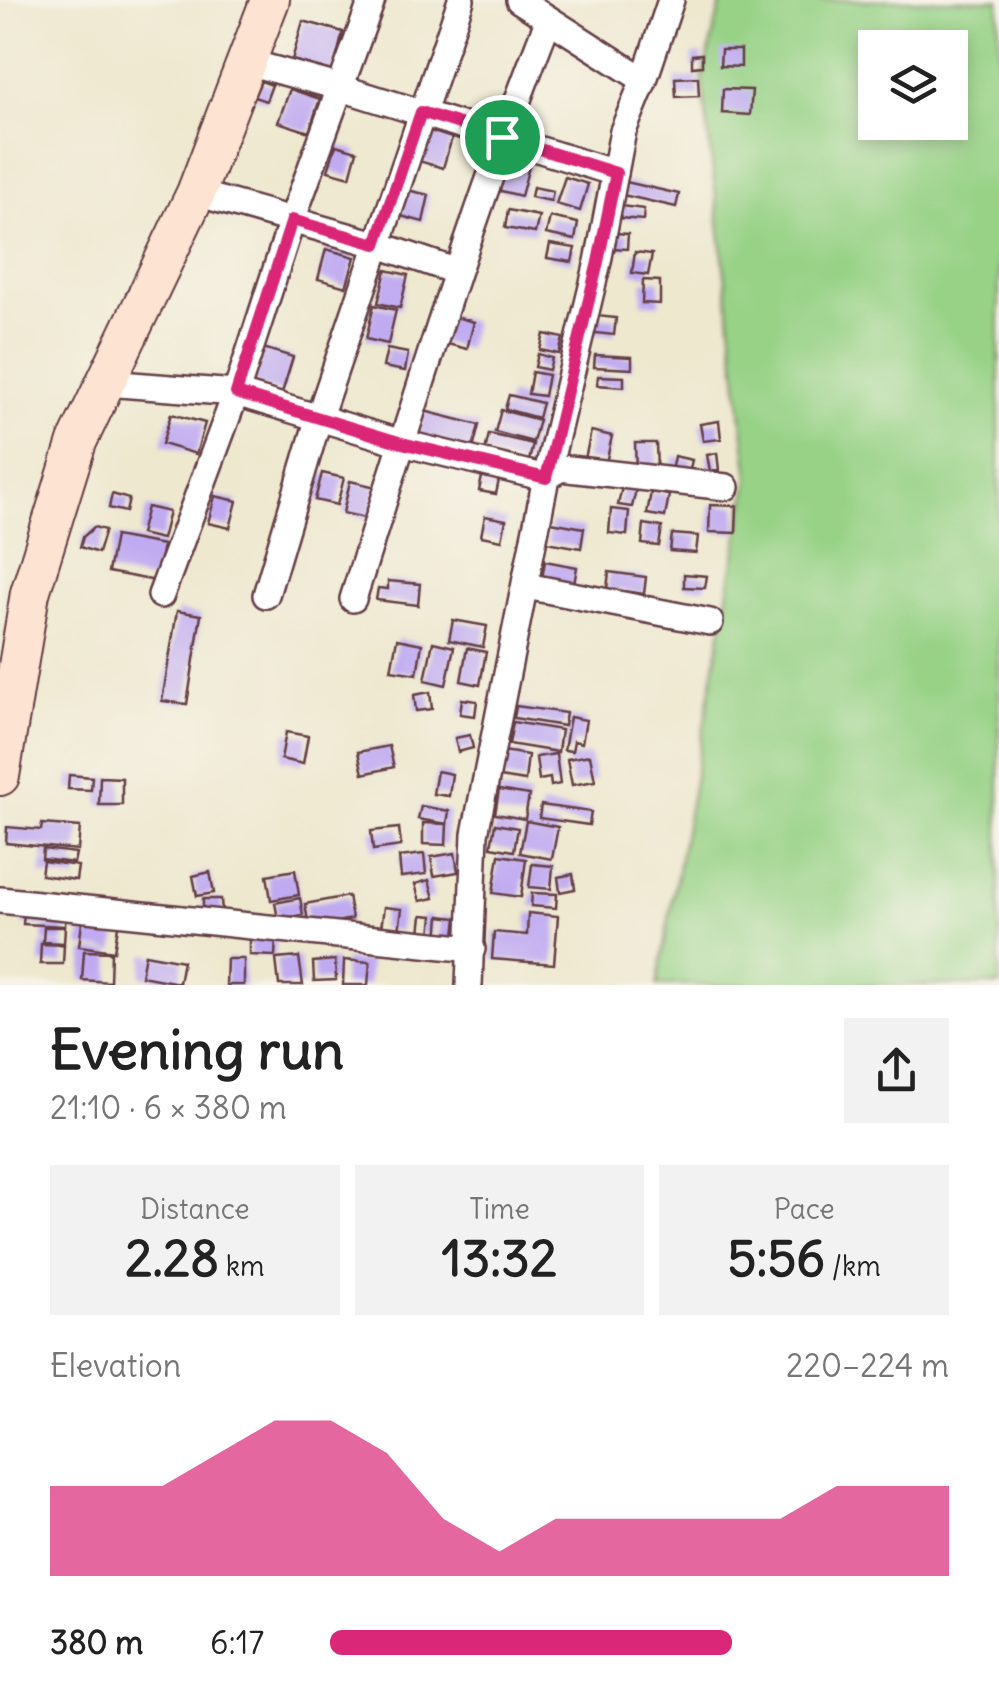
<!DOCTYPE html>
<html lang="en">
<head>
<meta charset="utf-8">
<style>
	body { margin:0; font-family:Delius,sans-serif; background:#f2f2f2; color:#222; height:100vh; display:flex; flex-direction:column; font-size:38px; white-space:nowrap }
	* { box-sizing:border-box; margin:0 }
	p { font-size:32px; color:#767676 }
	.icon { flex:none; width:55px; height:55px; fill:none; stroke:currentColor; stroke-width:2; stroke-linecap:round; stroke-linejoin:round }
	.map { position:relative; height:985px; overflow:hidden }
	.panel { display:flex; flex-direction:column; background:#fff; flex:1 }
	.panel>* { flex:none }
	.tools { position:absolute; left:858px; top:30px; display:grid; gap:20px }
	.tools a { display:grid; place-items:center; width:110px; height:110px; border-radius:0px; background:#fff; box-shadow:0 5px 15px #0003; font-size:50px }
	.pin { position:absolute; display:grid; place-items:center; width:85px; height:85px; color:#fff; margin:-42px; border:5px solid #fff; border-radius:50%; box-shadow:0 2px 10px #0007 }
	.round { display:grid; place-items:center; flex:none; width:105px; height:105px; border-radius:0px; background:#f2f2f2 }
	.head { display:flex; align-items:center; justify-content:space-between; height:170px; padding:0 50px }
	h1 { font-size:55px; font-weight:800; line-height:75px }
	.metrics { display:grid; grid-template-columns:repeat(3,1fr); gap:15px; height:170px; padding:10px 50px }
	.metrics div { display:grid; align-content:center; border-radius:0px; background:#f2f2f2; text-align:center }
	.metrics b { font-size:50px; font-weight:800 }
	.metrics small { font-size:28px; font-weight:400 }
	.metrics p { font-size:28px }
	.chart { height:280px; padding:20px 50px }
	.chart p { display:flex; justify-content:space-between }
	.chart svg { width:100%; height:180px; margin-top:10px; fill:#db2777; opacity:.7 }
	ul { padding:0 50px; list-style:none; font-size:32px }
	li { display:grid; grid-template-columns:160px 120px 1fr; align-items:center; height:75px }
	li i { height:25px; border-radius:12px; background:#db2777 }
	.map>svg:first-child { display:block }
</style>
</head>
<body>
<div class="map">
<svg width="999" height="985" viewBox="0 0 999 985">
	<rect width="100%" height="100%" fill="#f7f3e8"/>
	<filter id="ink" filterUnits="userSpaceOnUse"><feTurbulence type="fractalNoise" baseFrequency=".01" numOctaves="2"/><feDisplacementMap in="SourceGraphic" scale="20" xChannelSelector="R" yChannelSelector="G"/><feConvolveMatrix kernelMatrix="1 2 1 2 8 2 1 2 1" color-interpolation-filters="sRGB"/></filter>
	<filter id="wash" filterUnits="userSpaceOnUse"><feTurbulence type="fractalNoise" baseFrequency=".0048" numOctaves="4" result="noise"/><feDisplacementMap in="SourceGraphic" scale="40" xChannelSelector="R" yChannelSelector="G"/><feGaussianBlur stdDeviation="2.25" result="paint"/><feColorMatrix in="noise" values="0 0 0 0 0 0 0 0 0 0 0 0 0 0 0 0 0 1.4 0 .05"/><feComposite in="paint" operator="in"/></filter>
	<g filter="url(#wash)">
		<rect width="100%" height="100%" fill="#eee8cf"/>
		<path fill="#97d286" stroke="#707858" stroke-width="2.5" fill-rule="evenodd" d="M722,0H999V985H657L749,478L702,79ZM875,48H950V122H875Z"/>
		<g id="blocks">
			<g fill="#c0aaf1">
				<polygon points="303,21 343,32 333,71 292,60"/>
				<polygon points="721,50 741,50 741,67 720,66"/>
				<polygon points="702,54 702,66 692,67 692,55"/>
				<polygon points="698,77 699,96 676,97 675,78"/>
				<polygon points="261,81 272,85 266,101 254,97"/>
				<polygon points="290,89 320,99 309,132 278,122"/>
				<polygon points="723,89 752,90 750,115 722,113"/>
				<polygon points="424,129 452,138 443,168 415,160"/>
				<polygon points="336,145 357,151 350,177 328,171"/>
				<polygon points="507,153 531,159 521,196 497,190"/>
				<polygon points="565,177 588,184 580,211 556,204"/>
				<polygon points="626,182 679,194 676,207 623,195"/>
				<polygon points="533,187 553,191 551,201 531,197"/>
				<polygon points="407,190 429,195 423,222 401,216"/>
				<polygon points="621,206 644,209 643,220 620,218"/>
				<polygon points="508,210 539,216 535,233 505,228"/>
				<polygon points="550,217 578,223 575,240 546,234"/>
				<polygon points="615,233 628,234 627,249 613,248"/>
				<polygon points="550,244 575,248 572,262 547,258"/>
				<polygon points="326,249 355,257 346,287 318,279"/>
				<polygon points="635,252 652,254 648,275 632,273"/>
				<polygon points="386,270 408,275 400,308 378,303"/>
				<polygon points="643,280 660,281 660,304 642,303"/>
				<polygon points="374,305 396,310 388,344 366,339"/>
				<polygon points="448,315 474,322 467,349 440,342"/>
				<polygon points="588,315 616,318 614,335 586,332"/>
				<polygon points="544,334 563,338 559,354 540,350"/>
				<polygon points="263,348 293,357 282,393 252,384"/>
				<polygon points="387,349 408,353 405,371 383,367"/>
				<polygon points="538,354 552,358 549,370 535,367"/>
				<polygon points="595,355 632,357 632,369 594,367"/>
				<polygon points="532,372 548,375 544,396 528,394"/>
				<polygon points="598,376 624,377 624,387 597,385"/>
				<polygon points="509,395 542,403 538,418 505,409"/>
				<polygon points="501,410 539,420 533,442 495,432"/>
				<polygon points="424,411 479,425 472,453 417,439"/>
				<polygon points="171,414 205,423 196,454 162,444"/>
				<polygon points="719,421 721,439 703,441 700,424"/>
				<polygon points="591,431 612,436 606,463 585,459"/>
				<polygon points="489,434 533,444 528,465 484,455"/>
				<polygon points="635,443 656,443 657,471 636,471"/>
				<polygon points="717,453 719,470 710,471 707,455"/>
				<polygon points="674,456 692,460 688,477 671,472"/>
				<polygon points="483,472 500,475 496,494 479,491"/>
				<polygon points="322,473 344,478 337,505 315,500"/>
				<polygon points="350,481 376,487 369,519 343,513"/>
				<polygon points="623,482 637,485 632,507 618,505"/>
				<polygon points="651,492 669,495 665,517 647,514"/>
				<polygon points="112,494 129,499 126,512 109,508"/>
				<polygon points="215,496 237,501 230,528 208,523"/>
				<polygon points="710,505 737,506 736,533 709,532"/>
				<polygon points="147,507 169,512 162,539 140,534"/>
				<polygon points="611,509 629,511 627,535 609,533"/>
				<polygon points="485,516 506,520 502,540 481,536"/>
				<polygon points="551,522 584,528 581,548 547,542"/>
				<polygon points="644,524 662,527 659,546 642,544"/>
				<polygon points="94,527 105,530 98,553 80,547 83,537"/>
				<polygon points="672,534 698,536 696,553 670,551"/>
				<polygon points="115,536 163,545 156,581 108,572"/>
				<polygon points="545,561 577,567 573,590 541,584"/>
				<polygon points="609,572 646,577 644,594 607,589"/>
				<polygon points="684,574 707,576 705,588 684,587"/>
				<polygon points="388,581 420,584 418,605 376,600 378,588 388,589"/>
				<polygon points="177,611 201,615 187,704 162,701"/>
				<polygon points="453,620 487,626 483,647 449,640"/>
				<polygon points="397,639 422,644 417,674 391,670"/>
				<polygon points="433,642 454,647 446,685 425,680"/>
				<polygon points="467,648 486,652 480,685 461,681"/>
				<polygon points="430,692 432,709 416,711 414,695"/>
				<polygon points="462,699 477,701 475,716 460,714"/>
				<polygon points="516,706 566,713 564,726 514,718"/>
				<polygon points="570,717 586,720 582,743 574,741 572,751 564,750"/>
				<polygon points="513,722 561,730 558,752 509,744"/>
				<polygon points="286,732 308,736 303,764 281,759"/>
				<polygon points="470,735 473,748 458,752 455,738"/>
				<polygon points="389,746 394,767 363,774 358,752"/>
				<polygon points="503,751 528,755 525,781 499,777"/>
				<polygon points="556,754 560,784 551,786 550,778 539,780 536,757"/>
				<polygon points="590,755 595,781 572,785 567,759"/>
				<polygon points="437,771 452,774 449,796 433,794"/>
				<polygon points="69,775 92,777 91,790 68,789"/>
				<polygon points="100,777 122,778 122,805 99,805"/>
				<polygon points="499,790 529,795 525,819 495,814"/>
				<polygon points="541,805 591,812 589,825 539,818"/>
				<polygon points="421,806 449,811 447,824 418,819"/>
				<polygon points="526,821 558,827 552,859 520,853"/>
				<polygon points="423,823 447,824 446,845 423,844"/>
				<polygon points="42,824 80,827 78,850 6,843 7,827 41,830"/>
				<polygon points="495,824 518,828 514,851 491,847"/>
				<polygon points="399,828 401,846 373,850 371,831"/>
				<polygon points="43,849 76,853 74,863 42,859"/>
				<polygon points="455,853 458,872 434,876 431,857"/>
				<polygon points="424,854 426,874 401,877 399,857"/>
				<polygon points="499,855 526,859 521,897 493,893"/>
				<polygon points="43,861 78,866 76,880 41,875"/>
				<polygon points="532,864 553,866 551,889 529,887"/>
				<polygon points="295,870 299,895 271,900 267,875"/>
				<polygon points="210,872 214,893 197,896 193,876"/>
				<polygon points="573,874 575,889 560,892 558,877"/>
				<polygon points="429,880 434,898 420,901 415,884"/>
				<polygon points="532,893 557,894 556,908 531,906"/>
				<polygon points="348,896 352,919 309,927 305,904"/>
				<polygon points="300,898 303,915 278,919 275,903"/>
				<polygon points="203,899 221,899 222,912 203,913"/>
				<polygon points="384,907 402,909 399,931 381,928"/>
				<polygon points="66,912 65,926 23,924 24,913"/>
				<polygon points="528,913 558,916 554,964 492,959 494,932 527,935"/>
				<polygon points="83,915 119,920 114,951 79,946"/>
				<polygon points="422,915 433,916 431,935 420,933"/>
				<polygon points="440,916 457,918 454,942 438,940"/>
				<polygon points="44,927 65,927 64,943 43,942"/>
				<polygon points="250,938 276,938 275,956 250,955"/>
				<polygon points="41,944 64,945 63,964 40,964"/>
				<polygon points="84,951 111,952 110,982 82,980"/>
				<polygon points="145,954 183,961 179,983 141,976"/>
				<polygon points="299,957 303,985 279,985 276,959"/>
				<polygon points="227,959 244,959 244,985 226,985"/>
				<polygon points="335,960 336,980 314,981 313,962"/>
				<polygon points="344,960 370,962 368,985 343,985"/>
			</g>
		</g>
	</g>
	<g filter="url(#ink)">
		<use href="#blocks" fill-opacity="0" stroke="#633d44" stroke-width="2.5"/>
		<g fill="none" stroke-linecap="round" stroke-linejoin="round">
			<g stroke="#633d44" stroke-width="30">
				<g id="minor">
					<polyline points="519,0 644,80"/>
					<polyline points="247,62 338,87 615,173"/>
					<polyline points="196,193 376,244 455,271"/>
					<polyline points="106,383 236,393 402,443 546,478 598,262 623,131 644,80 671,0"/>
					<polyline points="526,586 710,622"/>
					<polyline points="161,595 236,393 292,220 372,0"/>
					<polyline points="266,595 319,417 461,0"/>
					<path d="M353,599C414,405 473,211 548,21"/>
					<polyline points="0,900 472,949"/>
					<polyline points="469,985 475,834 546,478 560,468 726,487"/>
				</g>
			</g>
			<g stroke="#633d44" stroke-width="42">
				<polyline id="secondary" points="0,776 30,593 77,442 196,193 270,0"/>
			</g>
			<use href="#minor" stroke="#fff" stroke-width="25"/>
			<use href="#secondary" stroke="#fde3d1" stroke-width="38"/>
		</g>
	</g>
	<g fill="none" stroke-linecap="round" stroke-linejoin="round" filter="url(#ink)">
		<g stroke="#fff" stroke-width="20">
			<polygon id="route" points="421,112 616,173 598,262 546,478 402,443 236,393 292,220 376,244"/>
		</g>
		<use href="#route" stroke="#db2777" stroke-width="12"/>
	</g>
</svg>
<div class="tools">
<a><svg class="icon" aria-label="layers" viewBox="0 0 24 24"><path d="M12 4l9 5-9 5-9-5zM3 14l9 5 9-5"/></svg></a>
</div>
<div class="pin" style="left:502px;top:137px;background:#1e9e55"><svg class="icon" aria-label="arrive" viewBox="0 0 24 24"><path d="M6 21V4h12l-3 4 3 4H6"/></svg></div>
</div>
<section class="panel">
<div class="head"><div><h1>Evening run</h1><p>21:10 · 6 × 380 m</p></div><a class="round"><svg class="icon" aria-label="share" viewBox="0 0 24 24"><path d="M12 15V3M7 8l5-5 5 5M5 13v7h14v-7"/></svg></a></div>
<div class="metrics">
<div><p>Distance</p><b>2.28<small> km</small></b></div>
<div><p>Time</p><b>13:32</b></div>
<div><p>Pace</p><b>5:56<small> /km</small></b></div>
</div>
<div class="chart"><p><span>Elevation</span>220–224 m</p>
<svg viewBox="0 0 160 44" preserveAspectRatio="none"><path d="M0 44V22L10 22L20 22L30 14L40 6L50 6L60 14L70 30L80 38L90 30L100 30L110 30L120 30L130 30L140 22L150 22L160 22V44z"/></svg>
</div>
<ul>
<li><b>380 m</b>6:17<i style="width:65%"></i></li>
</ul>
</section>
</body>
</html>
